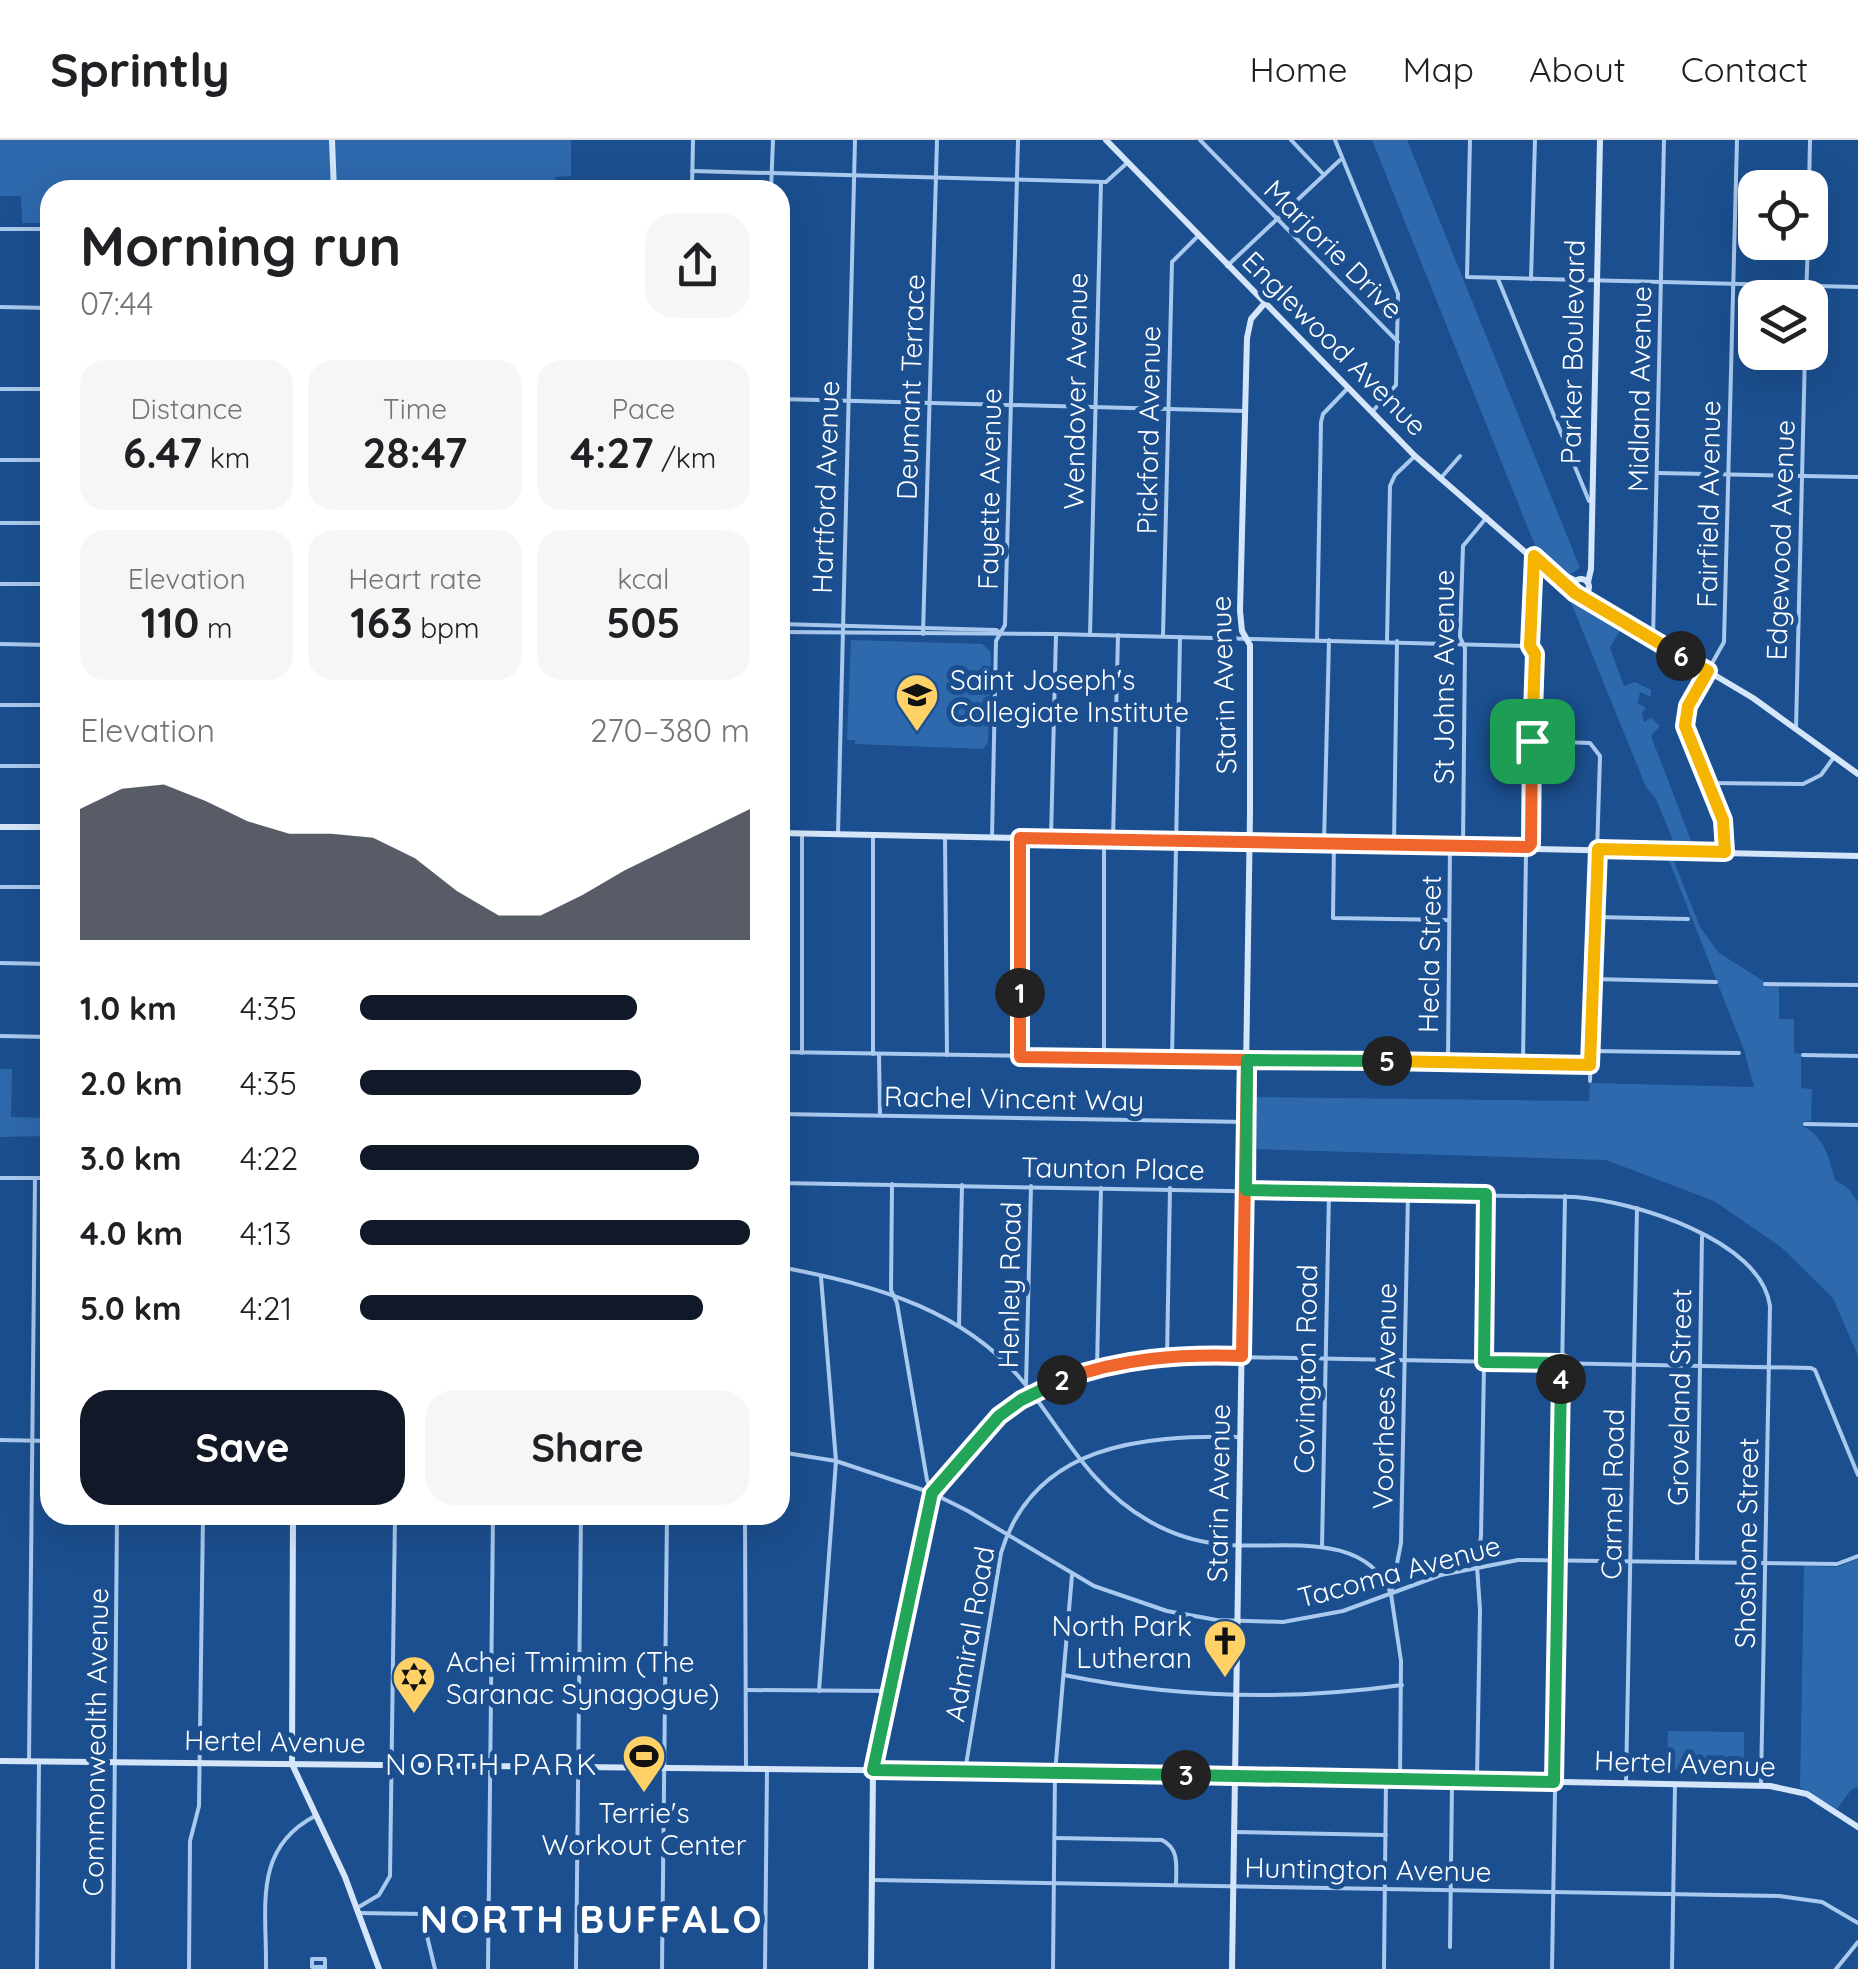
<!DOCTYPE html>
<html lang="en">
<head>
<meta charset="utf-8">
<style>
	body { margin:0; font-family:Quicksand,sans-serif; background:#f6f6f6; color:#202124; height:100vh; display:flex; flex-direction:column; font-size:38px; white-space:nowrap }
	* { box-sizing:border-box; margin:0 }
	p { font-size:32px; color:#757577 }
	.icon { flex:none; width:55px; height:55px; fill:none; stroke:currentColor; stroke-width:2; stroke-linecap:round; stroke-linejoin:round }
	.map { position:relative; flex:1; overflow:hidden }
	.sheet { position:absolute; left:40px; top:40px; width:750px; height:1345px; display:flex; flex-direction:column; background:#fff; border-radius:30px; box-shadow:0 10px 40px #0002 }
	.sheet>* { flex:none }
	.tools { position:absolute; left:1738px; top:30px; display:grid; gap:20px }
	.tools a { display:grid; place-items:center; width:90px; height:90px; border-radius:20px; background:#fff; box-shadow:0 10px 40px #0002; font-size:50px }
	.pin { position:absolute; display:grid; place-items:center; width:85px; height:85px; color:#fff; margin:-42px; border-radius:20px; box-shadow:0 5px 15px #0006 }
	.km { position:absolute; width:50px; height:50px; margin:-25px; border-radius:50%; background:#222; color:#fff; font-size:28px; line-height:50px; text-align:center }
	.round { display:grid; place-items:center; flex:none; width:105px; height:105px; border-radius:30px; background:#f6f6f6 }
	.head { display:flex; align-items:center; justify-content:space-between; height:170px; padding:0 40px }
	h1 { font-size:55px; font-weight:800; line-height:75px }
	.metrics { display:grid; grid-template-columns:repeat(3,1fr); gap:15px; height:170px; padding:10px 40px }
	.metrics div { display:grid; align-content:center; border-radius:25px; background:#f6f6f6; text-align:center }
	.metrics b { font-size:42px; font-weight:800 }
	.metrics small { font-size:28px; font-weight:400 }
	.metrics p { font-size:28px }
	.chart { height:280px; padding:20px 40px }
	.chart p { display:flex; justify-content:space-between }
	.chart svg { width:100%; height:180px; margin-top:10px; fill:#111827; opacity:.7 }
	.primary-button { display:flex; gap:20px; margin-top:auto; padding:20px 40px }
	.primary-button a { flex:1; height:115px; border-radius:30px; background:#111827; color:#fff; font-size:40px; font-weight:800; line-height:115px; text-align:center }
	.primary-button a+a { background:#f6f6f6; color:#202124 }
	ul { padding:0 40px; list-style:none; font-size:32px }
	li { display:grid; grid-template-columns:160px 120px 1fr; align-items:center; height:75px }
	li i { height:25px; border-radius:12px; background:#111827 }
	header { display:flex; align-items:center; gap:60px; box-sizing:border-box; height:140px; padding:0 50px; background:#fff; border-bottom:2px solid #e0e0e0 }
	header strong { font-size:48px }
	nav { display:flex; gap:55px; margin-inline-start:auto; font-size:35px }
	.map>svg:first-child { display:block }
</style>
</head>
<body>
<header>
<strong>Sprintly</strong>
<nav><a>Home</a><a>Map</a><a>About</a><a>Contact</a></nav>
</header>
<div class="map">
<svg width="1858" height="1829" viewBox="0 0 1858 1829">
	<rect width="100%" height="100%" fill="#1b4f8f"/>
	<g fill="#2e69ad">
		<polygon points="0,0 571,0 571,36 555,37 555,50 50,50 50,83 22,83 21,56 0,56"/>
		<polygon points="1372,0 1407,0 1580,428 1569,435 1536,408"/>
		<polygon points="1568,455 1621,489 1610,508 1624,546 1635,542 1651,550 1651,557 1640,552 1638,563 1646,568 1642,573 1644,582 1651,578 1660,586 1651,596 1692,703 1674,703 1656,659 1646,647"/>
		<polygon points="851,500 982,504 991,512 988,602 983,609 855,604 855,600 847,600"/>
		<path d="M1668,718L1673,719L1700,787L1719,813L1765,842V846H1779V879H1794V913L1801,914V948L1812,949L1811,981H1804L1803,986C1825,998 1829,1018 1835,1040L1848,1048L1858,1062V1216L1833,1158L1782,1108L1714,1061L1606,1020L1257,1009L1253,957L1589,961L1590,943L1754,947L1744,910Z"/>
		<polygon points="0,929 12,929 11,977 50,978 50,996 0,997"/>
		<polygon points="1858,1419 1858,1647 1851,1650 1837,1669 1800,1647 1804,1426 1838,1427"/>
		<polygon points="1668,1591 1744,1592 1744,1631 1667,1629"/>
	</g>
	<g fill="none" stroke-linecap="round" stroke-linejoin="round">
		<g stroke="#a9c9ee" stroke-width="4">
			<polyline points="1200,0 1398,202"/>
			<polyline points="1291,0 1324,35"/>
			<polyline points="1335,0 1398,154 1396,245 1372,272"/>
			<polyline points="1470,0 1467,137 1858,147"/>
			<polyline points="692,31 1106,42 1127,23"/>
			<polyline points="1809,48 1810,0"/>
			<polyline points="692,50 693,0"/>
			<polyline points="771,50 773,0"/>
			<polyline points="0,89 50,89"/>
			<polyline points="1227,126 1340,20"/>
			<polyline points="1498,139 1589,361"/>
			<polyline points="1531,139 1535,0"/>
			<polyline points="1806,158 1808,102"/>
			<polyline points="0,167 50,168"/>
			<polyline points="0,249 50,249"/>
			<polyline points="780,259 1245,271"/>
			<polyline points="0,320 50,320"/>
			<polyline points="1658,333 1858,337"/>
			<polyline points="1440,339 1460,316"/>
			<polyline points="0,383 50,383"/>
			<polyline points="0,444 50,444"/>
			<polyline points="780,484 996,490 1001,493"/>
			<polyline points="780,492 1056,494 1530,506"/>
			<polyline points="923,494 937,0"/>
			<polyline points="1090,495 1101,42"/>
			<polyline points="1163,496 1172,122 1197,97"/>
			<polyline points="1653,499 1664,0"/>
			<polyline points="1317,500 1321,282 1323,274 1347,249"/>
			<polyline points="1387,501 1390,346 1395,335 1415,316"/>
			<polyline points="0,504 50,505"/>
			<polyline points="0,565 50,565"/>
			<polyline points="1796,589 1805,212"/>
			<polyline points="1533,601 1590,603 1600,616 1590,941"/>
			<polyline points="0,626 50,626"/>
			<polyline points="1707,643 1803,644 1821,635 1834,617"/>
			<polyline points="780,665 784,495"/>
			<polyline points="838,694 855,0"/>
			<polyline points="873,695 873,914"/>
			<polyline points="945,696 947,915"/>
			<polyline points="992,697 996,501 1005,485 1018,0"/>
			<polyline points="1020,697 1020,917"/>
			<polyline points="1051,698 1056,494"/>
			<polyline points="1113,699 1118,495"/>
			<polyline points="1324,703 1329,500"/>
			<polyline points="1334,703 1333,778 1448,780"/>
			<polyline points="1394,704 1397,501"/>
			<polyline points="1463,706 1465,508 1460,497 1463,406 1487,377"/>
			<polyline points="1725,712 1724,685 1685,580 1688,566 1724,502 1737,0"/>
			<polyline points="0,747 50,747"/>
			<polyline points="1595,777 1688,779"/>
			<polyline points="0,823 50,824"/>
			<polyline points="1593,839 1716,842"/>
			<polyline points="1765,844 1858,845"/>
			<polyline points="0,896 50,897"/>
			<polyline points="1591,911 1739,913"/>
			<polyline points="780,912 1591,925"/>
			<polyline points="802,913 802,693"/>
			<polyline points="879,914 880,975"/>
			<polyline points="1803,915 1858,916"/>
			<polyline points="1104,918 1104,699"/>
			<polyline points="1172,919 1180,497"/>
			<polyline points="1448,922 1450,707"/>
			<polyline points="1523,923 1526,712 1531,703 1533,421"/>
			<polyline points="780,974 1245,982"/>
			<polyline points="1805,984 1858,985"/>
			<polyline points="0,1038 50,1038"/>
			<path d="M780,1043L1575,1057C1632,1061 1761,1099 1770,1166L1761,1644"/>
			<polyline points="892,1044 891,1150 897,1163 927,1340 932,1353"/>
			<path d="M780,1127C875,1145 971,1170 1032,1253C1068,1301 1095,1351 1149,1381C1173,1395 1200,1403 1228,1405C1284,1409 1365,1390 1391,1454"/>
			<polyline points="959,1185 962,1045"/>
			<polyline points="1167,1217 1170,1048"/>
			<polyline points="1097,1228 1101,1048"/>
			<polyline points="1026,1245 1031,1046"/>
			<polyline points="0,1300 50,1301"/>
			<polyline points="780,1312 836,1321 932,1353 968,1371 1094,1446 1167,1471 1217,1480 1283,1482 1343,1471 1441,1435 1518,1420 1837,1424 1858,1416"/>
			<polyline points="745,1375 746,1629"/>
			<polyline points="1322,1407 1329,1052"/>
			<polyline points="1697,1421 1702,1096"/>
			<path d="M1064,1535C1176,1558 1289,1561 1402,1545"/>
			<polyline points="746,1550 889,1551"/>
			<polyline points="819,1551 836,1321 821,1137"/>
			<polyline points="29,1621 35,1038"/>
			<polyline points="873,1631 932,1353 981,1294 1021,1260 1055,1242 1097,1228 1145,1219 1186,1216 1811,1228 1815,1230 1858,1335"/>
			<path d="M965,1631L1001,1413C1034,1304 1142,1295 1239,1297"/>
			<polyline points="1400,1636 1401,1521 1391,1454 1401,1403 1408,1053"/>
			<polyline points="1477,1639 1480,1470 1477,1426 1481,1396 1487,1054"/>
			<polyline points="1626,1643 1637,1068"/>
			<polyline points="1235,1692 1386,1695"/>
			<path d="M1055,1698L1162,1700C1180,1709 1176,1727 1176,1745"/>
			<polyline points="872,1740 1779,1756 1822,1762 1858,1783"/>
			<polyline points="357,1768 379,1755 390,1736 395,1375"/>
			<polyline points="358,1773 488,1775"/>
			<polyline points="427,1775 427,1796 435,1829"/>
			<polyline points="1450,1807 1452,1642"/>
			<polyline points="325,1827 312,1827 312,1819 325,1819 325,1829"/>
			<polyline points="37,1829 39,1624"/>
			<polyline points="113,1829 117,1375"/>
			<polyline points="189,1829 190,1701 199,1666 203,1375"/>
			<path d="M266,1829C267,1768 252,1709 315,1676"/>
			<polyline points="488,1829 493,1375"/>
			<polyline points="576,1829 581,1375"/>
			<polyline points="662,1829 667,1375"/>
			<polyline points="765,1829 767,1629"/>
			<polyline points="1053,1829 1055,1633 1072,1435"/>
			<polyline points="1384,1829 1386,1639"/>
			<polyline points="1552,1829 1565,1056"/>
			<polyline points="1672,1829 1675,1644"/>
			<polyline points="1836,1829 1858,1802"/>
		</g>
		<g stroke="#d6e6fa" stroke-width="6">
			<polyline points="332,0 334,50"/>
			<polyline points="1106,0 1415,316 1547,431 1573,448"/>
			<polyline points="1546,426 1576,441"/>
			<circle cx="1581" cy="447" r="8"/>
			<polyline points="1588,442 1591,429 1600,0"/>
			<polyline points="1580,455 1753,558 1858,634"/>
			<polyline points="0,687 50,687"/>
			<polyline points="780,693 1858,716"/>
			<polyline points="293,1375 292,1624 345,1737 379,1829"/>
			<polyline points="0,1621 1044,1632 1770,1646 1807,1654 1858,1687"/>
			<polyline points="871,1829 873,1631"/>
			<polyline points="1232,1829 1250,673 1250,505 1242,491 1240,471 1247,198 1251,179 1264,164"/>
		</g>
	</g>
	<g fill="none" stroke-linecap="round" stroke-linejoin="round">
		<g stroke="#fff" stroke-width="20">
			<polyline id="split-1" points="1020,853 1020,698 1528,707 1531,704 1532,601"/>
		</g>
		<g stroke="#fff" stroke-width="20">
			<path id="split-2" d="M1020,853V917L1247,920L1242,1216C1180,1214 1121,1218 1062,1240"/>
		</g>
		<g stroke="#fff" stroke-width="20">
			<polyline id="split-3" points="1062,1240 1021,1260 999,1276 932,1353 873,1630 1186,1635"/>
		</g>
		<g stroke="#fff" stroke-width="20">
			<polyline id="split-4" points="1186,1635 1554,1642 1561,1239"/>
		</g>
		<g stroke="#fff" stroke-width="20">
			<polyline id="split-5" points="1387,921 1247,920 1246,1050 1486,1054 1484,1222 1562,1223 1561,1239"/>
		</g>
		<g stroke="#fff" stroke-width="20">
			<polyline id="split-6" points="1387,921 1590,925 1598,709 1725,712 1723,680 1685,586 1688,566 1708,531 1681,516"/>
		</g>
		<g stroke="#fff" stroke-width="20">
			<polyline id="split-7" points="1532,601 1535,514 1530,506 1534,416 1575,453 1681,516"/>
		</g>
		<use href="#split-1" stroke="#f0652b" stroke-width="12"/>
		<use href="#split-2" stroke="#f0652b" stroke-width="12"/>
		<use href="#split-3" stroke="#22a559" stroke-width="12"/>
		<use href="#split-4" stroke="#22a559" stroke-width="12"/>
		<use href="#split-5" stroke="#22a559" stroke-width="12"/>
		<use href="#split-6" stroke="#f5b400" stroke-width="12"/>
		<use href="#split-7" stroke="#f5b400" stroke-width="12"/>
	</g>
	<defs>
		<g id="school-pin" transform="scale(2.25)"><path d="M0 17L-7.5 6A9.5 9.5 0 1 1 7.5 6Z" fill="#ffd166" stroke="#1b4f8f"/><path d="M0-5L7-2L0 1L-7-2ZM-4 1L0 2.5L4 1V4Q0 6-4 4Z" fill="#111"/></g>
		<g id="church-pin" transform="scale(2.25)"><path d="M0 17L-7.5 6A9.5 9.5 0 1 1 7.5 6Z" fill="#ffd166" stroke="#1b4f8f"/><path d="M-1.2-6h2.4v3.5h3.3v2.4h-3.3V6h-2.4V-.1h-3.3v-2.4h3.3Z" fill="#111"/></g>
		<g id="synagogue-pin" transform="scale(2.25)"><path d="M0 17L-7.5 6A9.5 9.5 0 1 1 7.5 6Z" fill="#ffd166" stroke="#1b4f8f"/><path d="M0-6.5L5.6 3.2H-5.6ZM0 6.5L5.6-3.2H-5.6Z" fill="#111"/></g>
		<g id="stadium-pin" transform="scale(2.25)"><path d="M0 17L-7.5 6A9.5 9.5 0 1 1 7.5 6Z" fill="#ffd166" stroke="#1b4f8f"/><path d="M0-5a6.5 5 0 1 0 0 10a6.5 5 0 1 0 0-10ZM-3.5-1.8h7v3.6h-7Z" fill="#111"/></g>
	</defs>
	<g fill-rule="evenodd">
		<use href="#school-pin" x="917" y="555"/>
		<use href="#church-pin" x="1225" y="1501"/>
		<use href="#synagogue-pin" x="414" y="1537"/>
		<use href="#stadium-pin" x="644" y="1616"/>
	</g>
	<g text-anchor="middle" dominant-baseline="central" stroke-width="10" stroke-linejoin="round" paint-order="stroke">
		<g font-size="28" fill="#fff" stroke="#1b4f8f">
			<text transform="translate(1334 109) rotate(45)">Marjorie Drive</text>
			<text transform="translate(1335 203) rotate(45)">Englewood Avenue</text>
			<text transform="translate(1572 212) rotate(-89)">Parker Boulevard</text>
			<text transform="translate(910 247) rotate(-88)">Deumant Terrace</text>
			<text transform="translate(1639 249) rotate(-89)">Midland Avenue</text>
			<text transform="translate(1075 251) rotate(-89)">Wendover Avenue</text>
			<text transform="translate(1148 290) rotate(-89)">Pickford Avenue</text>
			<text transform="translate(825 347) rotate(-88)">Hartford Avenue</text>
			<text transform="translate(989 349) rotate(-89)">Fayette Avenue</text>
			<text transform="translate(1708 364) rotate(-89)">Fairfield Avenue</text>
			<text transform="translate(1780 400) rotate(-88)">Edgewood Avenue</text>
			<text transform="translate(1443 537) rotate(-90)">St Johns Avenue</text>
			<text transform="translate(1223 545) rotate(-92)">Starin Avenue</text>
			<text transform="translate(1429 814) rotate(-89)">Hecla Street</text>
			<text transform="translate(1014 958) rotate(1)">Rachel Vincent Way</text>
			<text transform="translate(1113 1028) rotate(1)">Taunton Place</text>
			<text transform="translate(1009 1145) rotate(-89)">Henley Road</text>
			<text transform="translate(1305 1229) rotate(-89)">Covington Road</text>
			<text transform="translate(1384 1256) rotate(-89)">Voorhees Avenue</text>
			<text transform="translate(1679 1257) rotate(-89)">Groveland Street</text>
			<text transform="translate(1218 1353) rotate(-89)">Starin Avenue</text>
			<text transform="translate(1612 1354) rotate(-89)">Carmel Road</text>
			<text transform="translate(1746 1403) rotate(-89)">Shoshone Street</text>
			<text transform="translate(1399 1431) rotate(-15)">Tacoma Avenue</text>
			<text transform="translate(969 1494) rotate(-80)">Admiral Road</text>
			<text transform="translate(275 1601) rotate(1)">Hertel Avenue</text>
			<text transform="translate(95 1602) rotate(-89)">Commonwealth Avenue</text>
			<text transform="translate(1685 1623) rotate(2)">Hertel Avenue</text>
			<text transform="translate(1368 1729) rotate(1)">Huntington Avenue</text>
		</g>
		<g font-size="28" fill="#fff" stroke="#1b4f8f" text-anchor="start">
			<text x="950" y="539">Saint Joseph's<tspan x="950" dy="32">Collegiate Institute</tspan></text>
			<text x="1192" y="1485" text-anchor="end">North Park<tspan x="1192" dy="32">Lutheran</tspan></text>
			<text x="446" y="1521">Achei Tmimim (The<tspan x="446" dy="32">Saranac Synagogue)</tspan></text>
			<text x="644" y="1672" text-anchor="middle">Terrie's<tspan x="644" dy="32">Workout Center</tspan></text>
		</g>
		<g font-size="30" letter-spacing="2.5" fill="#fff" stroke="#1b4f8f">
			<text x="492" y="1624">NORTH PARK</text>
		</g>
		<g font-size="38" font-weight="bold" letter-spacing="2.5" fill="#fff" stroke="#1b4f8f">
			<text x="592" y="1779">NORTH BUFFALO</text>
		</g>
	</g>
</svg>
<div class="tools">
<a><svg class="icon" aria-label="locate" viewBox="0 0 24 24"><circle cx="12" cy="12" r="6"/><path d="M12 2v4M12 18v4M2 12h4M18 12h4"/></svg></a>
<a><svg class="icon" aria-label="layers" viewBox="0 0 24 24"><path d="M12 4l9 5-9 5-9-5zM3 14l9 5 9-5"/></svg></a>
</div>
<div class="pin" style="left:1532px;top:601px;background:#1e9e55"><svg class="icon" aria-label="arrive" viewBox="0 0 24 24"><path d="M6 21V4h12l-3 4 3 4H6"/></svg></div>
<b class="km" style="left:1020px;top:853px">1</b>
<b class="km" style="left:1062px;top:1240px">2</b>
<b class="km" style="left:1186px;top:1635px">3</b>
<b class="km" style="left:1561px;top:1239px">4</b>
<b class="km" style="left:1387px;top:921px">5</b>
<b class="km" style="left:1681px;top:516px">6</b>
<section class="sheet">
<div class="head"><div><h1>Morning run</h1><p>07:44</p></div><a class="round"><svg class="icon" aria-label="share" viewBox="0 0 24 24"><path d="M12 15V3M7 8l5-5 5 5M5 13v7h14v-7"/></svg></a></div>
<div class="metrics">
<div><p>Distance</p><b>6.47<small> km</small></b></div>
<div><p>Time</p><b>28:47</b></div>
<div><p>Pace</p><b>4:27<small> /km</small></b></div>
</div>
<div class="metrics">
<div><p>Elevation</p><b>110<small> m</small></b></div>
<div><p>Heart rate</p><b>163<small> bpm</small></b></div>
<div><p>kcal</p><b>505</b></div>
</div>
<div class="chart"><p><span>Elevation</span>270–380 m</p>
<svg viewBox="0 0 160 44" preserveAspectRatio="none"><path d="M0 44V12L10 7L20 6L30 10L40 15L50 18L60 18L70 19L80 24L90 32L100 38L110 38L120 33L130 27L140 22L150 17L160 12V44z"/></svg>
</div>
<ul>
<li><b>1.0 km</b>4:35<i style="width:71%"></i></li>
<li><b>2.0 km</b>4:35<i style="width:72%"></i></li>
<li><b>3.0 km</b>4:22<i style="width:87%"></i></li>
<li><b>4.0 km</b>4:13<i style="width:100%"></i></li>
<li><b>5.0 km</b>4:21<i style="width:88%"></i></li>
</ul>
<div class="primary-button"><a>Save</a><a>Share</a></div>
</section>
</div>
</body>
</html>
